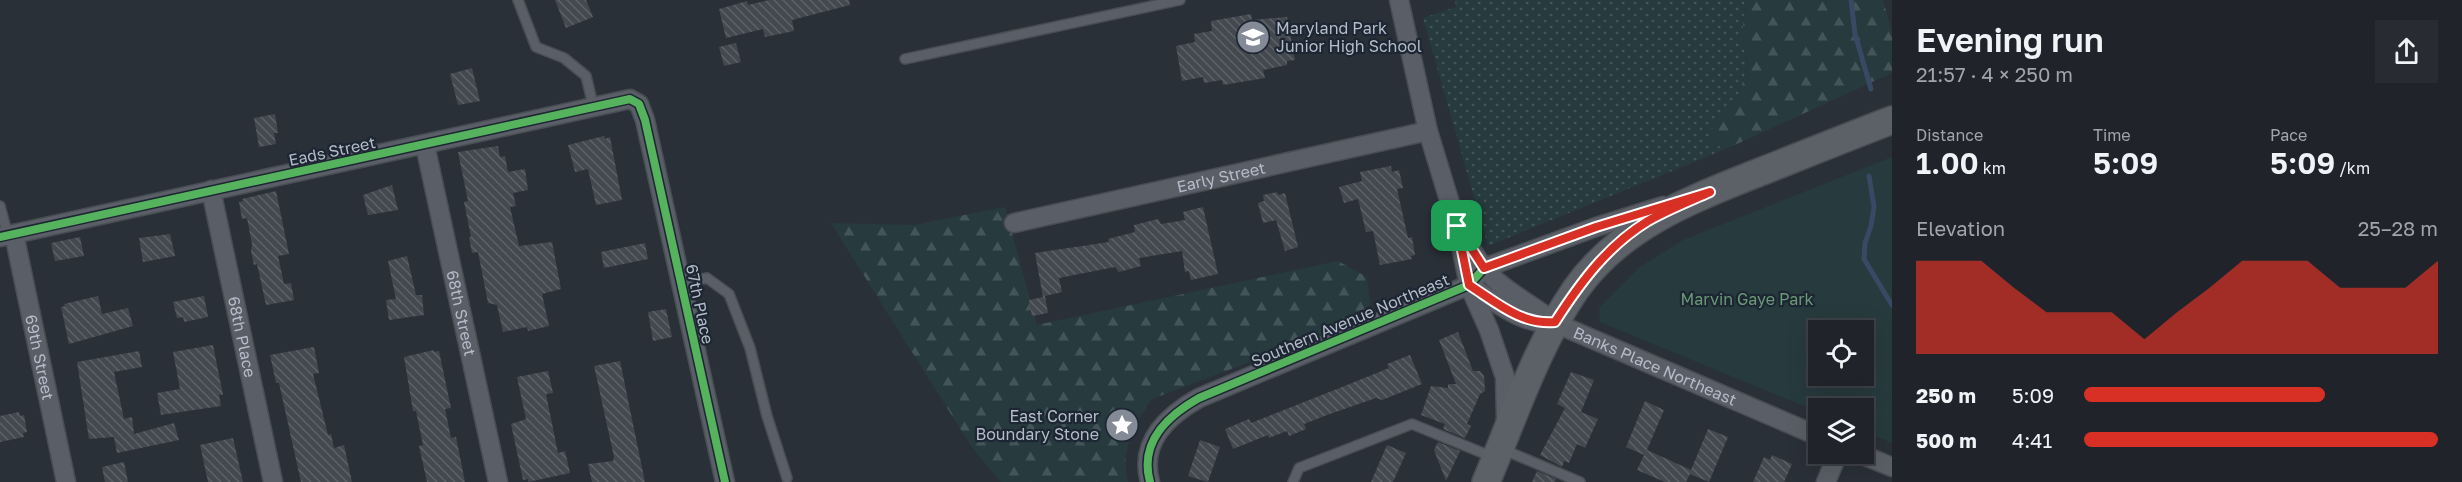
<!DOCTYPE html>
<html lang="en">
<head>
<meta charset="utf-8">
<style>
	body { margin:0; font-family:"Golos Text",sans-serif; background:#282c32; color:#f1f3f6; height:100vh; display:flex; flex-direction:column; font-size:22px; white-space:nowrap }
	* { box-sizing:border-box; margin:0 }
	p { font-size:20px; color:#a2a4a8 }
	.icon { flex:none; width:33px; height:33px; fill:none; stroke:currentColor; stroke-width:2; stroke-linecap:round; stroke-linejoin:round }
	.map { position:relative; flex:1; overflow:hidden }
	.details { display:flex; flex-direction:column; background:#20242a; width:570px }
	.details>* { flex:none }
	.tools { position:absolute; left:1808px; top:320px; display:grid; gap:12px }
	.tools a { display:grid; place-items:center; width:66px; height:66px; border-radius:0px; background:#20242a; box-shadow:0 6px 24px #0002,0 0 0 2px #3d4147; font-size:30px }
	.pin { position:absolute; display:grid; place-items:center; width:51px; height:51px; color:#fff; margin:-26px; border-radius:12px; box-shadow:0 3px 9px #0006 }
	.round { display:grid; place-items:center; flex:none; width:63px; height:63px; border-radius:0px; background:#282c32 }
	.head { display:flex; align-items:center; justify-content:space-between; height:102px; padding:0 24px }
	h1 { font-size:33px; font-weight:600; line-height:45px }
	.stats { display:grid; grid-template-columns:repeat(3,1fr); gap:9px; height:102px; padding:6px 24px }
	.stats div { display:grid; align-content:center }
	.stats b { font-size:30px; font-weight:600 }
	.stats small { font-size:16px; font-weight:400 }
	.stats p { font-size:16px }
	.chart { height:168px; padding:12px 24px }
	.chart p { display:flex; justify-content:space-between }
	.chart svg { width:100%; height:108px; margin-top:6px; fill:#d93025; opacity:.7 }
	ul { padding:0 24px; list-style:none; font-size:20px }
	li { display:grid; grid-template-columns:96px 72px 1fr; align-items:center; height:45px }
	li i { height:15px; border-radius:8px; background:#d93025 }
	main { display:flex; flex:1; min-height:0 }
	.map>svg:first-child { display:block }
</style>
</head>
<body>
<main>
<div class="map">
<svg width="1892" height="482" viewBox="0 0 1892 482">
	<defs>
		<pattern id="grass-dots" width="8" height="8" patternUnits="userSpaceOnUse" patternTransform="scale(1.5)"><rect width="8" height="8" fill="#273a3e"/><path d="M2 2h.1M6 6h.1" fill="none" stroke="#445559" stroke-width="1.8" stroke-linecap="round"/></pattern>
		<pattern id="forest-firs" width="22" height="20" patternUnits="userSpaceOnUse" patternTransform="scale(1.5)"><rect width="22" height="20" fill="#273a3e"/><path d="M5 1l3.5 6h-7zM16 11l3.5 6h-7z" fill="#445559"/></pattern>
		<pattern id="building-back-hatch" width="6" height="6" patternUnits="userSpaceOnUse" patternTransform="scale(1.5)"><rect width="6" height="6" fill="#444950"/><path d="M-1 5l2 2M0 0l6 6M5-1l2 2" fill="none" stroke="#5d6168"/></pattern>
	</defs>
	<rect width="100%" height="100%" fill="#2a3038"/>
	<polygon fill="url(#grass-dots)" points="1455,0 1745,0 1742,41 1748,66 1738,97 1721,111 1712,143 1726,149 1488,246 1423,18 1456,7"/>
	<g fill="url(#forest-firs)">
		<polygon points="1745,0 1883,0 1892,31 1892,73 1726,149 1711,143 1710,133 1721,111 1738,97 1748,66 1742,41"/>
		<path d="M1005,207L1037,325L1338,261L1367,277L1370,305L1331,331L1152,399C1133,423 1120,452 1128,482H1001L973,449L831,223L914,225Z"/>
	</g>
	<path fill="#273a3e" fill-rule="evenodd" d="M1892,157V443L1863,431V408H1818V412L1600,322L1599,308L1640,267L1683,240ZM1818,330H1863V375H1818Z"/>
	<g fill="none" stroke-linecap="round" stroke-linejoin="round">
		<g stroke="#384963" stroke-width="5">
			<polyline points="1851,0 1855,34 1871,89"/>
			<polyline points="1869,176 1874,207 1871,226 1865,243 1864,259 1892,305"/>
		</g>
	</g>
	<g fill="url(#building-back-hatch)">
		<polygon points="555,0 586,0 593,17 566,28"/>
		<polygon points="769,0 849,0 850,5 792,20 794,31 765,37 763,29 726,38 719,9 747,1 748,5"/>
		<polygon points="1251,14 1252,20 1287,17 1295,60 1287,61 1287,65 1263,70 1265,78 1223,85 1222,80 1204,83 1203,77 1182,81 1176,46 1195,42 1194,34 1212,31 1211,21"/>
		<polygon points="736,43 741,62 724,66 719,47"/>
		<polygon points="472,68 480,101 458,105 450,74"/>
		<polygon points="275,114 278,133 274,133 276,144 259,147 254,118"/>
		<polygon points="604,136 605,139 610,137 622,200 596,205 588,169 575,172 568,145"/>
		<polygon points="498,146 500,157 505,156 508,172 525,169 528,190 513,193 516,206 510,207 519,246 552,242 561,289 542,294 549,326 528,331 527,327 503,332 497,305 488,303 478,252 472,253 469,237 471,237 464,202 468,201 458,152"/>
		<polygon points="1391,166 1392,172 1399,170 1403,188 1397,189 1408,238 1412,237 1415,255 1411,256 1412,259 1380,265 1373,231 1366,232 1358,199 1344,203 1339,187 1362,181 1360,172"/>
		<polygon points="392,185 398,210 368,215 363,195"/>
		<polygon points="276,191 289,254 278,256 284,284 291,283 294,300 266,305 257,264 254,265 251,251 252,244 247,218 242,219 239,202 243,201 242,199"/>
		<polygon points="1277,192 1278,195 1285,193 1298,247 1285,251 1276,220 1263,223 1258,203 1264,201 1263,195"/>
		<polygon points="1203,207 1218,274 1191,280 1189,271 1185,272 1182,251 1139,258 1141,266 1119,272 1115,267 1059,278 1062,292 1045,296 1048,313 1032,316 1029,300 1043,297 1035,253 1109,242 1108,239 1135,232 1134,225 1158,219 1161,224 1185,220 1183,212"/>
		<polygon points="170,234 175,256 143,262 139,238"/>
		<polygon points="80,237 84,256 55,261 51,243"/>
		<polygon points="645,243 648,259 604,268 601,252"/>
		<polygon points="407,256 416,295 422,295 424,315 389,320 386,300 396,299 388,261"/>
		<polygon points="98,296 102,314 128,308 133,326 69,344 61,307 65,306 64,304"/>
		<polygon points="204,296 208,317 184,322 183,317 177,318 173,302"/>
		<polygon points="666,309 672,337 653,341 648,312"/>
		<polygon points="1458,332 1473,371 1480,371 1484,376 1485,391 1480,394 1467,424 1471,426 1465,438 1443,429 1445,424 1421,415 1431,386 1448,388 1448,384 1456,384 1439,340"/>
		<polygon points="213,345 223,395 219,395 221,406 161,415 157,393 180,389 173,352"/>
		<polygon points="314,347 319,373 313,374 328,435 331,434 334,448 344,445 352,482 301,482 279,383 276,383 270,355"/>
		<polygon points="434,350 434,352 439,351 451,408 445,409 451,438 456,437 465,482 427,482 419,446 423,445 416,411 413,411 404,357"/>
		<polygon points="139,351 142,367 114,372 124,419 132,417 134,434 174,423 179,440 117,453 114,437 89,439 77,362"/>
		<polygon points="1410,355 1422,384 1382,400 1376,398 1327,415 1304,424 1306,429 1289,436 1287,431 1269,438 1268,435 1233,449 1225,429 1249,419 1251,423 1342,387 1389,368 1387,364"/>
		<polygon points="620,361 645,482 592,482 588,464 613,461 614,457 594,366"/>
		<polygon points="548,371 553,393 546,394 558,453 565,451 570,473 528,482 528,479 523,480 511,424 526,419 517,377"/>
		<polygon points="1571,372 1594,380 1581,412 1598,419 1585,448 1577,444 1569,463 1564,461 1562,467 1540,455 1565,408 1557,404"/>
		<polygon points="1645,401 1664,410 1647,450 1691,470 1708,429 1728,437 1709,482 1690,474 1686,482 1665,482 1637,470 1644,455 1626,447"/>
		<polygon points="19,412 20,416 24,415 27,432 23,433 24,437 0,442 0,416"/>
		<polygon points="233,438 243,482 208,482 200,445"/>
		<polygon points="1200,440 1220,447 1208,482 1188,476"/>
		<polygon points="1438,442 1460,451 1446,481 1434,450"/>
		<polygon points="1387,445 1406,453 1393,482 1371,482"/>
		<polygon points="1772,455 1792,464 1784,482 1753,482 1764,457 1770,460"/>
		<polygon points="124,462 128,482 105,482 102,467"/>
		<polygon points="1537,471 1556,479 1555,482 1532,482"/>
	</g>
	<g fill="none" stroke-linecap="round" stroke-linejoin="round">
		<g stroke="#484c53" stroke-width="12">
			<g id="lane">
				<polyline points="518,0 536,47 564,58 586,76 593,105"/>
				<polyline points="905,59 1180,0"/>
				<polyline points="0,206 8,236"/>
				<polyline points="682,283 707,278 729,294 750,348 767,416 787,478"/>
				<polyline points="1502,449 1580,482"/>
				<polyline points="1293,482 1299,468 1412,424 1495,458"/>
			</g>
		</g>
		<g stroke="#484c53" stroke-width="21">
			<g id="street">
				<polyline points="1399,0 1428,131 1457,226 1469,285 1489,330 1505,377 1506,420"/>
				<path id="s1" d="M425,145L498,482"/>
				<path id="s2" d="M211,190L273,482"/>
				<path id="s3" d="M1014,223L1428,131"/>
				<path id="s4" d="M14,234L66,482"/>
				<path id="s5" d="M1463,235C1470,246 1476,258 1484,268C1503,291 1532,304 1555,323L1818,436"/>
				<polyline points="0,237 630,99 639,104 645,120 725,482"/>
				<path d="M1469,285C1496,302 1521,325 1555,323"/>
				<polyline points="1858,453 1892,467"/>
				<path d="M1150,482C1139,442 1167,416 1199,398L1469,285L1484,268L1596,227L1663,206"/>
				<polyline points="1826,482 1838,453"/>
			</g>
		</g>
		<g stroke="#484c55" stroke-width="30">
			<path id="primary" d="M1486,482C1513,419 1537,345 1576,289C1622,224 1695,198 1765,170C1808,153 1850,136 1892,120"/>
		</g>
		<use href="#lane" stroke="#5a5e66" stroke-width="9"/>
		<use href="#street" stroke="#5a5e66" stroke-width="18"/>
		<use href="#primary" stroke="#5c6168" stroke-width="27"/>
		<g stroke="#1d2633" stroke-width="11">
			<g id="cycleway">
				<polyline points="0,237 630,99 639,104 645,120 725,482"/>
				<path d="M1150,482C1139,442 1167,416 1199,398L1469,285L1484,268L1596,227L1710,192"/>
			</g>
		</g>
		<use href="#cycleway" stroke="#56b35d" stroke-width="8"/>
	</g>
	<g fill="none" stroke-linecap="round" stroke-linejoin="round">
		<g stroke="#fff" stroke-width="12">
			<path id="route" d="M1710,192C1690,201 1667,210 1648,221C1607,246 1580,283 1555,322C1521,325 1496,302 1469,285L1457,226L1484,268L1596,227Z"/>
		</g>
		<use href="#route" stroke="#d93025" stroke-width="8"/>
	</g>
	<defs>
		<g id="school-disc" transform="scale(1.725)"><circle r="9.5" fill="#848b96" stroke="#1d2633"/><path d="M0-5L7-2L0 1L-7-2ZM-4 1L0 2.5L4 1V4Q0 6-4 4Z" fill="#fff"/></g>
		<g id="sight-disc" transform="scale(1.725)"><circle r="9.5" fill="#848b96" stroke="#1d2633"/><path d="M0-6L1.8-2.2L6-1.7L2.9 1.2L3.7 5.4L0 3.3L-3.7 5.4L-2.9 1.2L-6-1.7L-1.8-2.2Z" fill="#fff"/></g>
	</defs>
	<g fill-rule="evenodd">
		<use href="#school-disc" x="1253" y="37"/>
		<use href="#sight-disc" x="1122" y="425"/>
	</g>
	<g text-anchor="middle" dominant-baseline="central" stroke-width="4.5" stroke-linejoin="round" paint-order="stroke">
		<g font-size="16" fill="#b4bcc9" stroke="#1d2633" text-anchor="start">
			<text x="1276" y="28">Maryland Park<tspan x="1276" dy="18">Junior High School</tspan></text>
			<text x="1099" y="416" text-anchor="end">East Corner<tspan x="1099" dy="18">Boundary Stone</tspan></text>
		</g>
		<g font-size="16" fill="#b4bcc9" stroke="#1d2633">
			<text transform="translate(332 151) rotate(-12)">Eads Street</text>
			<text stroke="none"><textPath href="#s3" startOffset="212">Early Street</textPath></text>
			<text transform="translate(700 304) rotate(78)">67th Place</text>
			<text stroke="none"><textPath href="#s1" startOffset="172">68th Street</textPath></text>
			<text transform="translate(1350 320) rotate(-23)">Southern Avenue Northeast</text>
			<text stroke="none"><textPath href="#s2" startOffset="150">68th Place</textPath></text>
			<text stroke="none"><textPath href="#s4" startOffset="126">69th Street</textPath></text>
			<text stroke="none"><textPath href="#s5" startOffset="238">Banks Place Northeast</textPath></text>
		</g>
		<g font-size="16" fill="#6b9a76" stroke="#1d2633">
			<text x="1747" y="299">Marvin Gaye Park</text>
		</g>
	</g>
</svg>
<div class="tools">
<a><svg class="icon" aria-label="locate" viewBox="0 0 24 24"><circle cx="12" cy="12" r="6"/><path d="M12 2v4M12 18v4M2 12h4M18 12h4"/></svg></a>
<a><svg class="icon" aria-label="layers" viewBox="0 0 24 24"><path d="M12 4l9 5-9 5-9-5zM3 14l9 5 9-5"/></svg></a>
</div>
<div class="pin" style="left:1457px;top:226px;background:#1e9e55"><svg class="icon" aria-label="arrive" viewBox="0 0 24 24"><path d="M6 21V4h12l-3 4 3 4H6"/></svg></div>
</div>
<section class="details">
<div class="head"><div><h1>Evening run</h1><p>21:57 · 4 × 250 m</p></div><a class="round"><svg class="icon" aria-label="share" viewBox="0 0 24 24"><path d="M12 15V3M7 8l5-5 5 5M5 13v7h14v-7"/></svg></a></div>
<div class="stats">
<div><p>Distance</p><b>1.00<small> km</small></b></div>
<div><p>Time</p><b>5:09</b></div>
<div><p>Pace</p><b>5:09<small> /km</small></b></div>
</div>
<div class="chart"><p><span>Elevation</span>25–28 m</p>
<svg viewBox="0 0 160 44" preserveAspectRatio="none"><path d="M0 44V6L10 6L20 6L30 17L40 27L50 27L60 27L70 38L80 27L90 17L100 6L110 6L120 6L130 17L140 17L150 17L160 6V44z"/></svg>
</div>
<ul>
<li><b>250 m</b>5:09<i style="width:68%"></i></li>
<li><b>500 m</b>4:41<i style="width:100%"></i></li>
</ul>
</section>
</main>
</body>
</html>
